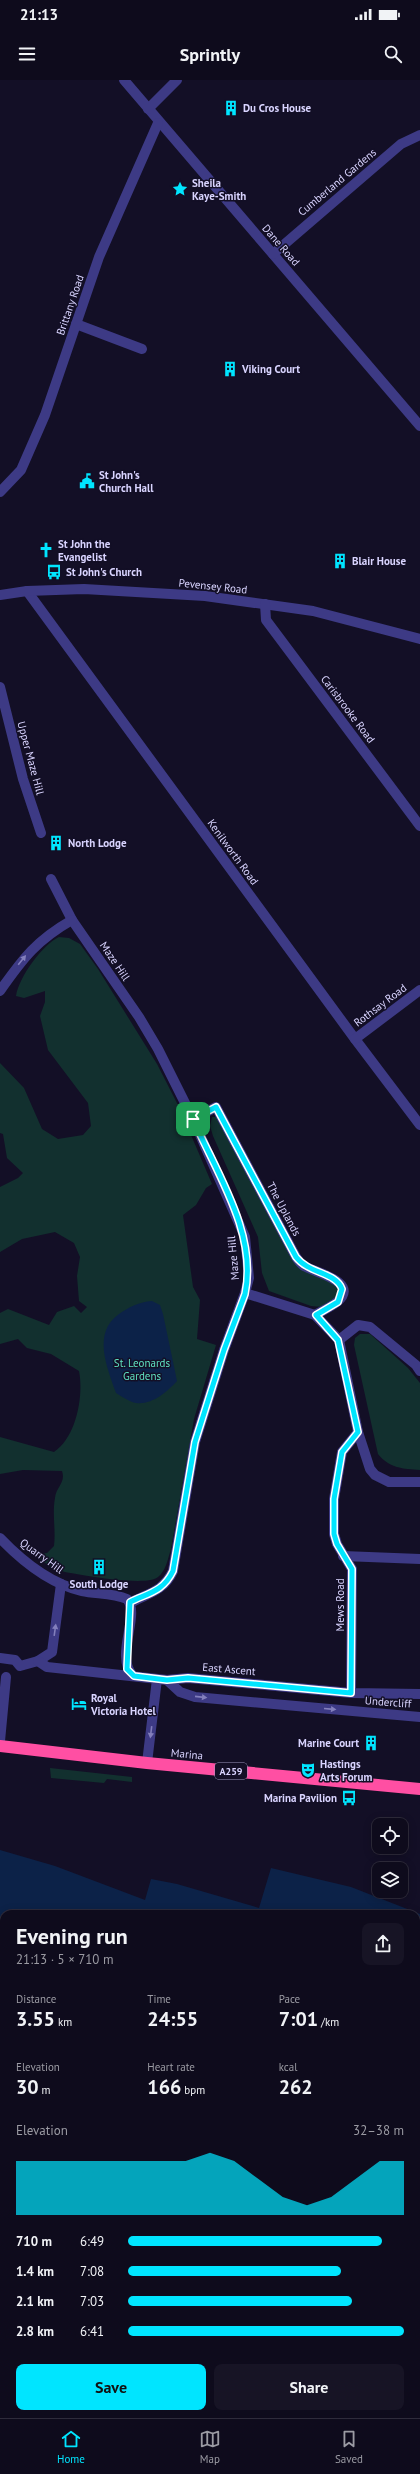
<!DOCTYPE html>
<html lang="en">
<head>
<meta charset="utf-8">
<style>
	body { margin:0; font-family:"PT Sans",sans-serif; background:#171425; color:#f1f3f6; height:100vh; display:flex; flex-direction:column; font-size:15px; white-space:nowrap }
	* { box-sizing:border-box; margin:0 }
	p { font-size:13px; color:#9b9ba3 }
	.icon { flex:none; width:22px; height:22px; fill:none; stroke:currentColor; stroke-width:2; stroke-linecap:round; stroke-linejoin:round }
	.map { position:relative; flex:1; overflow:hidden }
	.details { position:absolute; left:0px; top:1830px; width:420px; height:508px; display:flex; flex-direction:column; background:#0e0b1c; border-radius:12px 12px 0 0; box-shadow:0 2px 10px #0003,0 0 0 1px #2e2b3b }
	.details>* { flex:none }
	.buttons { position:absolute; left:372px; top:1738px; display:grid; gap:8px }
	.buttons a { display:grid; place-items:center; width:36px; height:36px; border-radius:8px; background:#0e0b1c; box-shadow:0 2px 10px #0003,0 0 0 1px #2e2b3b; font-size:20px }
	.pin { position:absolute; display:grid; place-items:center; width:34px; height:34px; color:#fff; margin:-17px; border-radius:8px; box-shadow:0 2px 6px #0006 }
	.round { display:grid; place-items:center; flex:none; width:42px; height:42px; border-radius:8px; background:#171425 }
	.headline { display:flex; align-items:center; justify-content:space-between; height:68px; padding:0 16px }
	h1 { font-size:22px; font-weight:700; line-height:30px }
	.metrics { display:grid; grid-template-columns:repeat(3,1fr); gap:6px; height:68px; padding:4px 16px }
	.metrics div { display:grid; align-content:center }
	.metrics b { font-size:20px; font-weight:700 }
	.metrics small { font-size:11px; font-weight:400 }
	.metrics p { font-size:11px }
	.chart { height:112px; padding:8px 16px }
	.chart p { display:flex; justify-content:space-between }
	.chart svg { width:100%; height:72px; margin-top:4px; fill:#00e5ff; opacity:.7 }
	.primary-button { display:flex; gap:8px; margin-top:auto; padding:8px 16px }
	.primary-button a { flex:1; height:46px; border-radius:8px; background:#00e5ff; color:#111; font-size:16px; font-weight:700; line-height:46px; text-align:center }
	.primary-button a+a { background:#171425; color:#f1f3f6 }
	ul { padding:0 16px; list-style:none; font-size:13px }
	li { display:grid; grid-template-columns:64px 48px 1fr; align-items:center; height:30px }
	li i { height:10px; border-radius:5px; background:#00e5ff }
	.status { display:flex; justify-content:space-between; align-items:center; height:28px; padding:0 20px; background:#0e0b1c; direction:ltr }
	.status svg { height:11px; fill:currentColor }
	header { display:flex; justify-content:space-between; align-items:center; height:52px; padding:0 16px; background:#0e0b1c; font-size:18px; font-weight:700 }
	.menu { display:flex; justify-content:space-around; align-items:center; height:56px; border-top:1px solid #2e2b3b; background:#0e0b1c; font-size:11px; color:#9b9ba3 }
	.menu a { display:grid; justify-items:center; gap:2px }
	.menu .active { color:#00e5ff }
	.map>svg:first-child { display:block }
</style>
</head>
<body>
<div class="status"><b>21:13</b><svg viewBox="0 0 49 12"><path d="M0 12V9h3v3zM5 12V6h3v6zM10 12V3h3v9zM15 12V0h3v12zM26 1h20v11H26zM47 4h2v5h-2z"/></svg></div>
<header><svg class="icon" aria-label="menu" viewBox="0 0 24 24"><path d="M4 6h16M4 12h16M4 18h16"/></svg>Sprintly<svg class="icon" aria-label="search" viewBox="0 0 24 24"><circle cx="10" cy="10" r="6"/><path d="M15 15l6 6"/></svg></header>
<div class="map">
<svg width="420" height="2338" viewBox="0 0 420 2338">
	<rect width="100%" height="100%" fill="#130f26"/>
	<g fill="#12302f">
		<path d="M59,857L69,858L80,864L98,889L157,984L179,1027L212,1104L206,1108L196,1125L183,1135L193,1207L200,1220L197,1259L216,1265L194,1339L171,1469C168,1478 166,1491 158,1497C147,1507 81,1495 65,1492C54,1489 46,1484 38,1478L40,1474L47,1473L54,1466C56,1450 52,1434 55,1418C56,1407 66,1403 62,1391L23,1390L0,1394V1357L54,1372C76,1358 84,1316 79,1291L51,1274L27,1268L18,1259L0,1264V1233L8,1229L49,1245L57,1232L74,1226L81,1233L87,1227L79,1221L77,1196L80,1177L74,1163L55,1152L22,1159L0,1172V1107L18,1098L23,1093L7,1078L3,1054L0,1053V983L24,1008L42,1049L58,1059L83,1055L91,1046L88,1023L48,970L40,936L45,922V911L24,918L16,916C19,897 42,865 59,857Z"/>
		<polygon points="212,1037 217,1037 294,1181 339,1207 337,1217 322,1227 311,1226 269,1211 262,1193 258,1157 213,1056 210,1046"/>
		<path d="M360,1254H370L408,1288L420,1303V1390C403,1389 389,1388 378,1374L354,1265L355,1258Z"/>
		<polygon points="50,1688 132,1697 132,1702 107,1699 104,1703 51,1698"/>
	</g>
	<g fill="#0c2248" fill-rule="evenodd">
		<path d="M152,1221L160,1225L163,1234L177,1301C167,1312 152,1325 136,1323C130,1322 121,1316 116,1313C107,1287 92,1253 119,1234C129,1227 139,1222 152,1221Z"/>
		<path d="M0,1770L55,1786L145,1820L151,1799L177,1804L259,1828L271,1788L351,1807L420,1834V2338H0ZM4,1834H416V2334H4Z"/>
	</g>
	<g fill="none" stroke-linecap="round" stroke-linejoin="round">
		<g stroke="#3d3a85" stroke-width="10">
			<polyline points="124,0 420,346"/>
			<polyline points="148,29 177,0"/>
			<polyline points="273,174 401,64 420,55"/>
			<polyline points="76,244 142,269"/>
			<polyline points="0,412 21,390 45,335 99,177 158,43"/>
			<polyline points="27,511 355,959 420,1045"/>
			<polyline points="0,515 27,511 84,509 205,516 313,531 420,559"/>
			<polyline points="265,524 266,540 420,746"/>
			<polyline points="0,607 23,699 41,753"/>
			<path d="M51,799L72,840L139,937L158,969L193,1039L245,1157L249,1198L245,1213L224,1270L195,1362L173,1491C163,1512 148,1513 130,1523"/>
			<path d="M0,911C23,878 37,860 72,840"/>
			<polyline points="355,959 420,910"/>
			<path d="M193,1039L216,1027L296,1177C298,1180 301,1184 304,1186C314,1192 361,1202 337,1222C331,1227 322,1231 315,1235"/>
			<polyline points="245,1213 315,1235 339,1260 358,1352 370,1389 375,1395 389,1402 420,1402"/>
			<polyline points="339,1260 358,1245 370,1247 416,1285 420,1291"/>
			<path d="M0,1458C22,1481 51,1504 82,1511C96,1514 113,1513 127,1519C141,1535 114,1575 133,1596"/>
			<polyline points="343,1476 420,1479"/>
			<polyline points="0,1578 15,1580 20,1586 38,1581 52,1572 61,1504"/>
			<polyline points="38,1581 47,1587 167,1600 188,1598 351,1613 420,1614"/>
			<polyline points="167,1600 180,1612 195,1617 420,1637"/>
			<polyline points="351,1613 352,1489 337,1464 334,1454 334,1419 342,1372 358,1352"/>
			<polyline points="0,1661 6,1597"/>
			<polyline points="147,1683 157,1599"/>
		</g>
		<polyline stroke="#ff4fa3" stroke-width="12" points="0,1666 147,1683 420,1709"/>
	</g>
	<defs><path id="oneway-solid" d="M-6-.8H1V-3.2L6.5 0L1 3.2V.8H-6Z"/></defs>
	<g fill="#837fbc">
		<use href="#oneway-solid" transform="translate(22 880) rotate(-51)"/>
		<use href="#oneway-solid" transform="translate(55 1550) rotate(-82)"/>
		<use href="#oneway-solid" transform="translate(201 1617) rotate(6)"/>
		<use href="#oneway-solid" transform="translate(330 1629) rotate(5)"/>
		<use href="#oneway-solid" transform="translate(151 1652) rotate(97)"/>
	</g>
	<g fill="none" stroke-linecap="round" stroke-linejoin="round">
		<g stroke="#fff" stroke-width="8">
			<path id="route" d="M216,1027L296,1177C309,1194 336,1192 342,1209L338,1222L316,1235L338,1260L358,1352L342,1372L334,1419V1454L337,1464L352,1489L351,1613L188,1598L167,1600L134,1596L127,1589L130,1522C148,1513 163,1512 173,1491L195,1362L224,1270L245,1214C258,1154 216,1092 193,1039Z"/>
		</g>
		<use href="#route" stroke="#00e5ff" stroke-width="5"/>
	</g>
	<defs>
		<g id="building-bare" transform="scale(1.2)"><path d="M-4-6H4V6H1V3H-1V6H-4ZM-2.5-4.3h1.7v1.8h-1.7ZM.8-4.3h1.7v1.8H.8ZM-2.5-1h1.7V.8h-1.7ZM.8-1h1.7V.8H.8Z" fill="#00e5ff" stroke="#130f26" stroke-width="2.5" paint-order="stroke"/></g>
		<g id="sight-bare" transform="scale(1.2)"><path d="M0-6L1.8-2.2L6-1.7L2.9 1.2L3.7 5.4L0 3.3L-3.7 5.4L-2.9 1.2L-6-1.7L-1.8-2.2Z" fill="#00e5ff" stroke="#130f26" stroke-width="2.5" paint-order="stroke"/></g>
		<g id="civic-bare" transform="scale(1.2)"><path d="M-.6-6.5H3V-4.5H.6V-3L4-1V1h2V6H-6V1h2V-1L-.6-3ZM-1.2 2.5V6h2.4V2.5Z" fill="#00e5ff" stroke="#130f26" stroke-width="2.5" paint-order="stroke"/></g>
		<g id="church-bare" transform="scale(1.2)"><path d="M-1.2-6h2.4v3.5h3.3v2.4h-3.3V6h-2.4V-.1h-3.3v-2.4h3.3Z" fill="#00e5ff" stroke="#130f26" stroke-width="2.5" paint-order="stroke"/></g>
		<g id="bus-bare" transform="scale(1.2)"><path d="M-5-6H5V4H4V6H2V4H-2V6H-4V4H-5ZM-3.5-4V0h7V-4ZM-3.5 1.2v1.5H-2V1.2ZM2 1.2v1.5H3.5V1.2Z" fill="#00e5ff" stroke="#130f26" stroke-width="2.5" paint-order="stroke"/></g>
		<g id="hotel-bare" transform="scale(1.2)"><path d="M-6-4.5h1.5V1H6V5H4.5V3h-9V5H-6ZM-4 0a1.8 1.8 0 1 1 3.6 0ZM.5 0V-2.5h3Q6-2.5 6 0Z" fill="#00e5ff" stroke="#130f26" stroke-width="2.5" paint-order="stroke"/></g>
		<g id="theatre-bare" transform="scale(1.2)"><path d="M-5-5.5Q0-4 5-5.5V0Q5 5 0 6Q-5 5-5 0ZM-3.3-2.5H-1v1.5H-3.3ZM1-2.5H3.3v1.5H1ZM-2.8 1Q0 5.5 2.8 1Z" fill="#00e5ff" stroke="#130f26" stroke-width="2.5" paint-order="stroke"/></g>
	</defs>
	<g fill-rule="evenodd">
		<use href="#building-bare" x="231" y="28"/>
		<use href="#sight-bare" x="180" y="109"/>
		<use href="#building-bare" x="230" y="289"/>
		<use href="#civic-bare" x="87" y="401"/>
		<use href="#church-bare" x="46" y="470"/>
		<use href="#building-bare" x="340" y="481"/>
		<use href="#bus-bare" x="54" y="492"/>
		<use href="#building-bare" x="56" y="763"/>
		<use href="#building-bare" x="99" y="1487"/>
		<use href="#hotel-bare" x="79" y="1624"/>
		<use href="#building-bare" x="371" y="1663"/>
		<use href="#theatre-bare" x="308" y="1690"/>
		<use href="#bus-bare" x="349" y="1718"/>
	</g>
	<g text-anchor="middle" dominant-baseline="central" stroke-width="3" stroke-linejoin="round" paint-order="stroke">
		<rect fill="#130f26" stroke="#9e99be" stroke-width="1" x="215" y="1683" width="32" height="16" rx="3"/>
		<g font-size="10" font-weight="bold" fill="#d9d4ff">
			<text x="231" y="1691">A259</text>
		</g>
		<g font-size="11" font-weight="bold" fill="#d9d4ff" stroke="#130f26" text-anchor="start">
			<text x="243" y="28">Du Cros House</text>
			<text x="192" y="103">Sheila<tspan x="192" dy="13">Kaye-Smith</tspan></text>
			<text x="242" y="289">Viking Court</text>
			<text x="99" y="395">St John's<tspan x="99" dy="13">Church Hall</tspan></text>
			<text x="58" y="464">St John the<tspan x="58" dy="13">Evangelist</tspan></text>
			<text x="352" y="481">Blair House</text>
			<text x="66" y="492">St John's Church</text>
			<text x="68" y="763">North Lodge</text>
			<text x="99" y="1504" text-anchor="middle">South Lodge</text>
			<text x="91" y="1618">Royal<tspan x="91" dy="13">Victoria Hotel</tspan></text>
			<text x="359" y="1663" text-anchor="end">Marine Court</text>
			<text x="320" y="1684">Hastings<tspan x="320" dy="13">Arts Forum</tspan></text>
			<text x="337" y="1718" text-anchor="end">Marina Pavilion</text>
		</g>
		<g font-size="11" fill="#d9d4ff" stroke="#130f26">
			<text transform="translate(337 102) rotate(-40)">Cumberland Gardens</text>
			<text transform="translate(281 165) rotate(49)">Dane Road</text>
			<text transform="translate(70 225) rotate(-71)">Brittany Road</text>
			<text transform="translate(213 506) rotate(6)">Pevensey Road</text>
			<text transform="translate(348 629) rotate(53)">Carisbrooke Road</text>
			<text transform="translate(31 678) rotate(75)">Upper Maze Hill</text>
			<text transform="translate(233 772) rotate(54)">Kenilworth Road</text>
			<text transform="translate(115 881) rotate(56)">Maze Hill</text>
			<text transform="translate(380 925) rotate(-37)">Rothsay Road</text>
			<text transform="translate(284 1129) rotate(62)">The Uplands</text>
			<text transform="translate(233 1178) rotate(-95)">Maze Hill</text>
			<text transform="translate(42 1476) rotate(36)">Quarry Hill</text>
			<text transform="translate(340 1525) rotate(-90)">Mews Road</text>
			<text transform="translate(229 1589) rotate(5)">East Ascent</text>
			<text transform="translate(388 1622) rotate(4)">Undercliff</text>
			<text transform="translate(187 1674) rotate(5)">Marina</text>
		</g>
		<g font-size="11" fill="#5fe0c0" stroke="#130f26">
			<text x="142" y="1283">St. Leonards<tspan x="142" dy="13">Gardens</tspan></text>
		</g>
	</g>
</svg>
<div class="buttons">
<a><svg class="icon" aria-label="locate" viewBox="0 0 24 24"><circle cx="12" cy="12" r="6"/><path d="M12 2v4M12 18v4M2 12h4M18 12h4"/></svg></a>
<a><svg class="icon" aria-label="layers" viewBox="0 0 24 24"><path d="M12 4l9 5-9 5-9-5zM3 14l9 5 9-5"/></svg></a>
</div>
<div class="pin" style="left:193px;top:1039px;background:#1e9e55"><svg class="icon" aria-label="arrive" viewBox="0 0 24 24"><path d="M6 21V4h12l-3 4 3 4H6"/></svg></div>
<section class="details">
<div class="headline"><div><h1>Evening run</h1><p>21:13 · 5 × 710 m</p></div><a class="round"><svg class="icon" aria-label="share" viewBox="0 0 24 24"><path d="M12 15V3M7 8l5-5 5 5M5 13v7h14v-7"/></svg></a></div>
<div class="metrics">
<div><p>Distance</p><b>3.55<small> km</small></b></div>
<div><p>Time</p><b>24:55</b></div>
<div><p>Pace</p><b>7:01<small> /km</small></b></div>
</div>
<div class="metrics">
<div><p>Elevation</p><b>30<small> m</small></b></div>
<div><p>Heart rate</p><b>166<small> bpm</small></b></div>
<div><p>kcal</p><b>262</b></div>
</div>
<div class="chart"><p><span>Elevation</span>32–38 m</p>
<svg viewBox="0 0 160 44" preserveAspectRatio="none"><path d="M0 44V11L10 11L20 11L30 11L40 11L50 11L60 11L70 11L80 6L90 11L100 22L110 33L120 38L130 33L140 22L150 11L160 11V44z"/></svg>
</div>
<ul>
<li><b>710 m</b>6:49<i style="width:92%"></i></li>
<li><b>1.4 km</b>7:08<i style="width:77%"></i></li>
<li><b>2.1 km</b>7:03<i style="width:81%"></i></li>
<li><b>2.8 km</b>6:41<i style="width:100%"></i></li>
</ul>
<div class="primary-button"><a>Save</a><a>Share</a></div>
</section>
</div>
<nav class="menu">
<a class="active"><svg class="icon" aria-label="home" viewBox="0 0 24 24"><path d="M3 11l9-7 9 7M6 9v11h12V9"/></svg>Home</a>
<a><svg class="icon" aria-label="map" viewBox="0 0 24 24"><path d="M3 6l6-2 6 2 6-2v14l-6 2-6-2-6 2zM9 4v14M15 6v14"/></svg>Map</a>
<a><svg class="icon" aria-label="saved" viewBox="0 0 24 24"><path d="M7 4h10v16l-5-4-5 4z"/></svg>Saved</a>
</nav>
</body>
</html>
